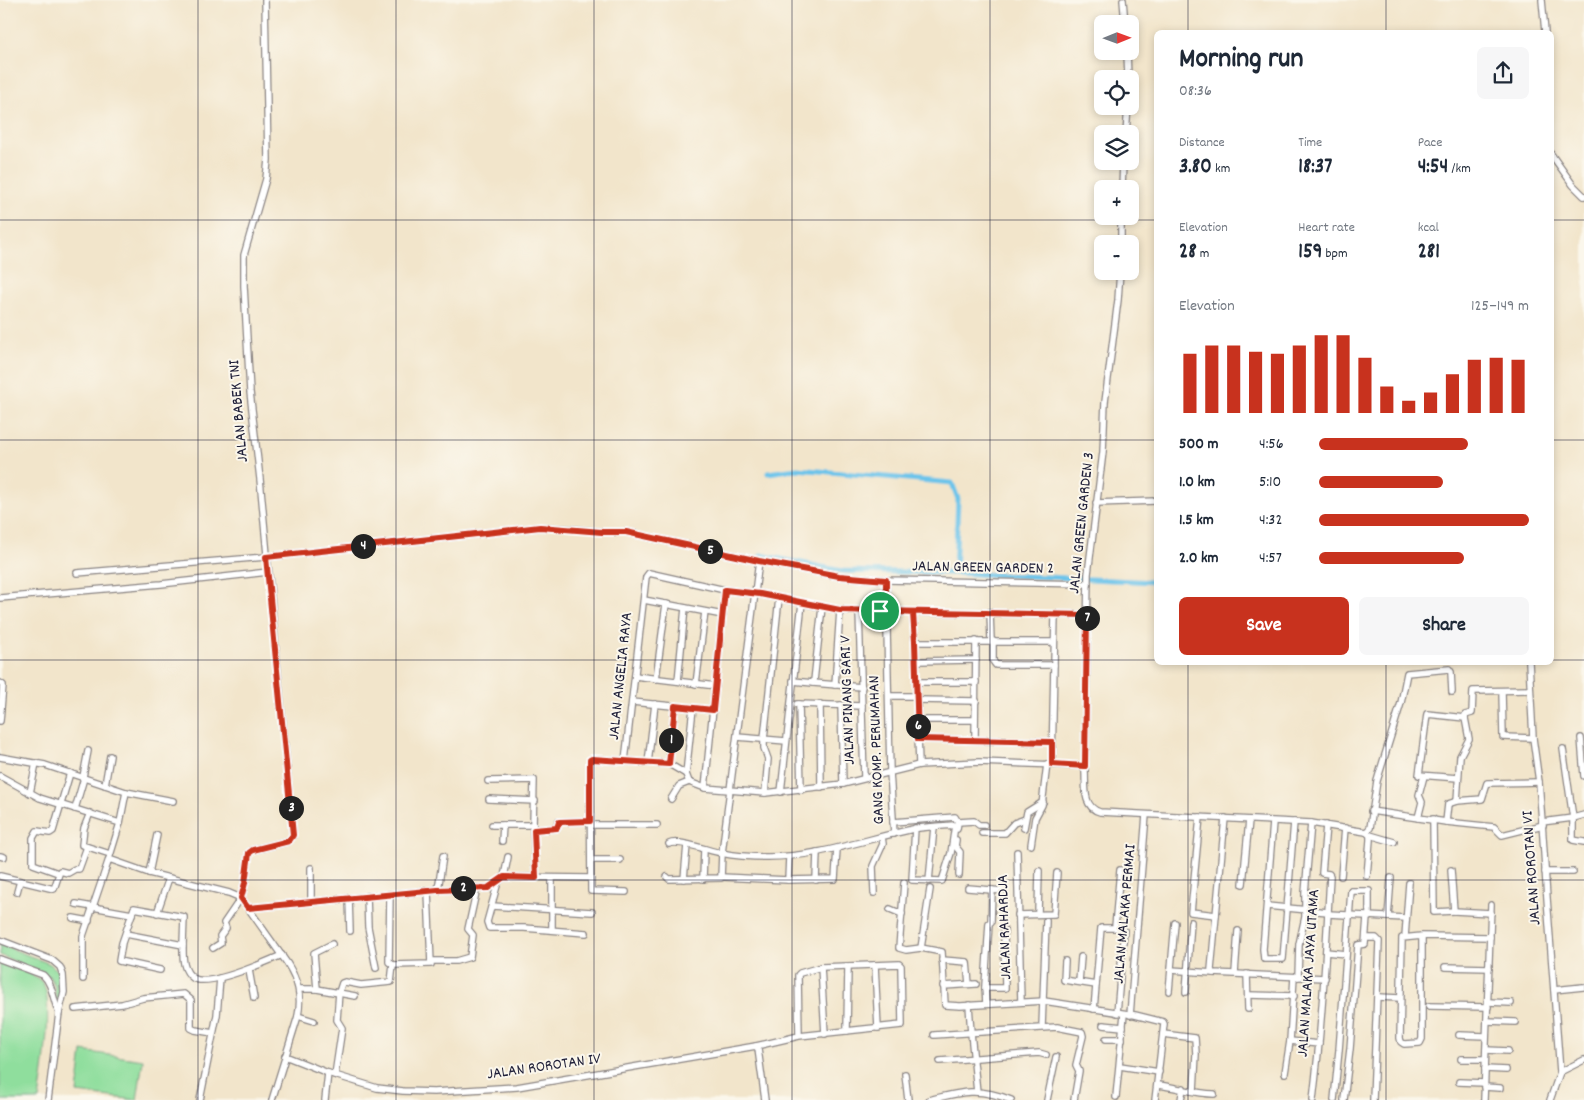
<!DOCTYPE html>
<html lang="en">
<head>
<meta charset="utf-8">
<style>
	body { margin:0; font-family:Dekko,sans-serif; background:#f6f6f7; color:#1f2937; height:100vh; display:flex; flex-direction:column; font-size:19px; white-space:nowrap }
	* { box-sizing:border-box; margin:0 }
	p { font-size:16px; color:#747a83 }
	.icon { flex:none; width:28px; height:28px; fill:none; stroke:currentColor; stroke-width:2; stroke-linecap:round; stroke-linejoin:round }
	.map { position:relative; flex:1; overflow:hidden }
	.side { position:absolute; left:1154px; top:30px; width:400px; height:635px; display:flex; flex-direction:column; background:#fff; border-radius:8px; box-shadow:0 2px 8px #0003 }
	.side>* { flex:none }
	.needle { width:32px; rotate:89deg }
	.buttons { position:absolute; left:1094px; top:15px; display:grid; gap:10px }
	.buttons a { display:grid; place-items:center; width:45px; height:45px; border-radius:8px; background:#fff; box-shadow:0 2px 8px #0003; font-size:25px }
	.pin { position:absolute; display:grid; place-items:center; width:42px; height:42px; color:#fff; margin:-21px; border:2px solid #fff; border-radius:50%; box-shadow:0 1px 5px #0007 }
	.km { position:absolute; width:25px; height:25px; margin:-12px; border-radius:50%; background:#222; color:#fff; font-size:14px; line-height:25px; text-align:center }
	.round { display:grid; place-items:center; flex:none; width:52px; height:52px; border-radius:8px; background:#f6f6f7 }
	.headline { display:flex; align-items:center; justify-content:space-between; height:85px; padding:0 25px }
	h1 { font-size:28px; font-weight:800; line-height:38px }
	.metrics { display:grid; grid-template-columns:repeat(3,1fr); gap:8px; height:85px; padding:5px 25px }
	.metrics div { display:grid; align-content:center }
	.metrics b { font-size:21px; font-weight:800 }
	.metrics small { font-size:14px; font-weight:400 }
	.metrics p { font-size:14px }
	.chart { height:140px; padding:10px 25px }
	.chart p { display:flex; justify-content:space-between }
	.chart svg { width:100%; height:90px; margin-top:5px; stroke:#c8321e; stroke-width:6 }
	.cta { display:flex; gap:10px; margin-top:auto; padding:10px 25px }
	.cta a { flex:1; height:58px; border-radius:8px; background:#c8321e; color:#fff; font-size:20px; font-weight:800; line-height:58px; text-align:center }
	.cta a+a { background:#f6f6f7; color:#1f2937 }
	ul { padding:0 25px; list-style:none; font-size:16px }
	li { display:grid; grid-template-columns:80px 60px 1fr; align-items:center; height:38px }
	li i { height:12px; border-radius:6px; background:#c8321e }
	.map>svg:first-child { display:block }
</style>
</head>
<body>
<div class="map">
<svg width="1584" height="1100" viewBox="0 0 1584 1100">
	<rect width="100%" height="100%" fill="#fbf7ec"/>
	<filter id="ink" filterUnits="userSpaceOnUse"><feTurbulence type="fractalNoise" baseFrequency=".02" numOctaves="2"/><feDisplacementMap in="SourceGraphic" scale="10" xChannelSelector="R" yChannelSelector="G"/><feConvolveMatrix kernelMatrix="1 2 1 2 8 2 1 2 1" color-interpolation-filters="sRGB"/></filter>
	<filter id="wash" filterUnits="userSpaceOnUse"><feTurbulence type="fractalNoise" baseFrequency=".0096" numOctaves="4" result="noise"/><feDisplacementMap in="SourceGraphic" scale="20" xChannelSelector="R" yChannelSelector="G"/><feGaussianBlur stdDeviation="1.12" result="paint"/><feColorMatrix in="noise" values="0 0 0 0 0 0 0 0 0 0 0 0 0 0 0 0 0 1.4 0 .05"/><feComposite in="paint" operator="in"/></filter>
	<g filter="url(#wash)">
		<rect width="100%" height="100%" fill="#f2e5cb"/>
		<g fill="#8fde9d" stroke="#58806c">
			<polygon points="0,944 50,964 58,971 61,988 59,1002 56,1000 54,984 49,976 0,955"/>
			<path d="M0,964C13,968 33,972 42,982C55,999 42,1077 39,1100H0Z"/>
			<polygon points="82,1051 143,1060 137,1100 77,1093"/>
		</g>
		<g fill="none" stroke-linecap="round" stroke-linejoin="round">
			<g stroke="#6dc4ea" stroke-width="5">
				<polyline points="768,473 797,469 952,483 958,499 955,573 1156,582"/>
				<polyline points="761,555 842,571 955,573"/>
			</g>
		</g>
	</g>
	<g filter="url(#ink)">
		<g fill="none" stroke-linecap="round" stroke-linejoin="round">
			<g stroke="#8a8483" stroke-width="8">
				<g id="minor">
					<polyline points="1123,0 1125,24"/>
					<polyline points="1542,0 1545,32"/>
					<polyline points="1127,51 1128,79"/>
					<polyline points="1126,134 1128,106"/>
					<polyline points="1551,154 1573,185 1584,196"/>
					<polyline points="1122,189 1123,161"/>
					<polyline points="1121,244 1121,216"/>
					<path d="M1120,271L1118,300L1105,402L1103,452L1088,574L1085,771C1086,786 1082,807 1100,812L1311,823L1366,832L1370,828L1377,781L1401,703L1407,673L1449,669L1451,672L1452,692"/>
					<polyline points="1096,503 1156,501"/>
					<polyline points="77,573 266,557 540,527 573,529 603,532 626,532 759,561 839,576 886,580 1088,584"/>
					<polyline points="886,580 890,772 894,834"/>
					<polyline points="0,598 161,584 268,572"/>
					<polyline points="644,600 723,615"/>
					<polyline points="859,611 1087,615"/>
					<polyline points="990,612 991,641"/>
					<polyline points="913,613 915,642 919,765"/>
					<polyline points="993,641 993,661 996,665 1054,665"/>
					<polyline points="915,642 1054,642"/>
					<polyline points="916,661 976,660"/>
					<polyline points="1529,662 1533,738 1539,782 1542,822 1547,898 1560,1072"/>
					<polyline points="635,676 716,686"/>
					<polyline points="656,679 666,604"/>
					<polyline points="678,681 685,608"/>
					<polyline points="793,681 813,683 814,681 822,607"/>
					<polyline points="917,682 976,682"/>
					<polyline points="0,683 3,685 0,721"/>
					<polyline points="813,683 862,687"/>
					<polyline points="696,684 705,612"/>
					<polyline points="835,685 840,610"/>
					<polyline points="1502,691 1503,737 1533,738"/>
					<polyline points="889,696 917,696"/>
					<polyline points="917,700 976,701"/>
					<polyline points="632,702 713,710"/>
					<polyline points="797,704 862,706"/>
					<polyline points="799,704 801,790"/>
					<polyline points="820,704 821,787"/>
					<polyline points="841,705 843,784"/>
					<polyline points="917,720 975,720"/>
					<polyline points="737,737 786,741"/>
					<polyline points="1581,738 1584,776"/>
					<polyline points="918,739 1052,742"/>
					<polyline points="975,739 976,641"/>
					<polyline points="1563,749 1573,818 1573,840 1584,842"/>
					<polyline points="0,757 45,765 126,792 173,801"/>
					<polyline points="625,761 646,577 649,573 725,590 760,594 822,607 840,610 859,611 864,778"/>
					<polyline points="648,763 655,704"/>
					<polyline points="669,764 675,707"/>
					<polyline points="1052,764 1055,614"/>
					<polyline points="686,774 693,708"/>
					<path d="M0,776L40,798L120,823L109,859L149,873L229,893L241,898L287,963C298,980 302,996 298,1016L272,1100"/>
					<polyline points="83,777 88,751"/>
					<polyline points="1458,778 1419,775 1427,714 1465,718 1465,715 1472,713 1473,691 1530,690"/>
					<polyline points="488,781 534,780 533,825 536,878"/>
					<polyline points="689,782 705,788 765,793 843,784 919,765 979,762 1085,766"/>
					<polyline points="105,785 110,756"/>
					<polyline points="705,788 725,590"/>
					<polyline points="781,792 802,603"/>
					<polyline points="30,793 36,763"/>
					<polyline points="765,793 768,759 764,748 764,739 779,598"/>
					<polyline points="489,799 535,801"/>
					<polyline points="671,799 679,786 689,782"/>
					<polyline points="1457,801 1460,756 1469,739 1465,718"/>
					<polyline points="75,809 84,778"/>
					<polyline points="1371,811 1446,822 1448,804 1457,801 1482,799 1487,783 1539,782"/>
					<polyline points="90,813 84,828 82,845 110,854"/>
					<polyline points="1200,817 1191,912 1216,915"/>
					<polyline points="1225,818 1211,970 1213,973 1325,978"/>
					<polyline points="1418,818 1422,802 1419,795 1424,776"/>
					<polyline points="1433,819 1434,912 1454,911 1451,870"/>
					<polyline points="893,822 955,817 958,822 957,829"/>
					<polyline points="958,822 974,821 979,825 984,825"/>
					<polyline points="1273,822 1263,949 1264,959 1283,959 1294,822"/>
					<polyline points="1446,822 1494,827 1502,835 1543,825"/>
					<polyline points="1542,822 1573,818 1584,815"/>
					<polyline points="120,823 126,792"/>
					<polyline points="492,825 533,825"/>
					<polyline points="590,825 657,825"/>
					<polyline points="1024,828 1027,812 1043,802"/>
					<polyline points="534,830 557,828 558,822 590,821"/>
					<polyline points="1366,832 1370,835 1370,840 1367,876"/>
					<polyline points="982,833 1005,833 1014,823 1025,819"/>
					<polyline points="1370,835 1394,842"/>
					<polyline points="956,840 955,846 960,852 959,875"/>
					<polyline points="502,841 503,825"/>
					<path d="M669,844C679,839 709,851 721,853C735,856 752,857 767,857C820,857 862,840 913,829C926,826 941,826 955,825L951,853L942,881L912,880L915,828"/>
					<polyline points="1031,845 1035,818 1042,805 1047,764"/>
					<polyline points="1017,852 1021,1002"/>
					<polyline points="0,856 4,857"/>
					<polyline points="591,860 620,860"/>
					<polyline points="311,868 311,901"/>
					<polyline points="1545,872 1573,872"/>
					<polyline points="58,873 33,864 33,838 37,831 50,833 53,831 70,773"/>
					<polyline points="149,873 157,835"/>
					<polyline points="0,876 54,889 60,871 68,873 75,869 79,869 87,847"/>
					<polyline points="1341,876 1345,828"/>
					<polyline points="504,877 508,857"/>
					<polyline points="667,877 669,879 721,878 722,853 759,561"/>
					<polyline points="721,877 788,880 789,857"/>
					<polyline points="684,879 687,845"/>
					<polyline points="703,879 704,849"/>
					<polyline points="788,880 835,879 837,849"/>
					<polyline points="816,880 817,852"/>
					<polyline points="929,881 934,827"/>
					<polyline points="498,882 487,922 489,928 524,928 586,933"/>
					<polyline points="904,883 899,948 906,950 921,948"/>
					<polyline points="1243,884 1249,820"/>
					<polyline points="968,888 1003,891"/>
					<polyline points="930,889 921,948 942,952 945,1005 960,1006 1044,1001 1135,1015 1163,1022 1164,1024 1155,1100"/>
					<polyline points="438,890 443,856"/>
					<polyline points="17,892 20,881"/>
					<polyline points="626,892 591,891 590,761 592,759 669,764 686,774 689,782"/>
					<polyline points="874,893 873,866 883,844 882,837"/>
					<polyline points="367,896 368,927 376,968"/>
					<polyline points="349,898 350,931"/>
					<polyline points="76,904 132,914"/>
					<polyline points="492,906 592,912"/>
					<polyline points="1267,906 1328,912"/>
					<polyline points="248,908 438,890 489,888 493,886 504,877 591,878"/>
					<polyline points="890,909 902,914"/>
					<polyline points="1454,911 1491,913"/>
					<polyline points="157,913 169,878"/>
					<polyline points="1038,914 1039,871"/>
					<polyline points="1328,914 1405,918"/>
					<polyline points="1018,915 1054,914 1057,873"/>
					<polyline points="1388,917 1391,878"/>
					<polyline points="73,918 89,921"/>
					<polyline points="1115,927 1120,870"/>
					<polyline points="552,929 552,878"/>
					<path d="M126,934L183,945C183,957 182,970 193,978C207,988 266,962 282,955"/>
					<polyline points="1422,936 1422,1039 1420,1043 1404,1044 1401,1042 1400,1038 1402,938 1422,936 1490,937"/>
					<polyline points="1405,937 1409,883"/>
					<polyline points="1366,938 1376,938 1379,941 1373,1100"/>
					<polyline points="0,940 52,960 60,967 63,975 64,992 59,1013 48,1100"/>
					<polyline points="213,948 221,943 220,936 226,928 224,923 241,898 245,883 249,853 253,850 289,841 293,835 260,479 250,392 244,286 244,255 266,179 268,160 265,0"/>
					<polyline points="1326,952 1346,954"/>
					<path d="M0,959L43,975C53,984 53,1001 59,1013"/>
					<polyline points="942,960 967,962 969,984"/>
					<polyline points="431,961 456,961 470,957 473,935 468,929 477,888"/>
					<polyline points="1065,961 1064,980 1096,985"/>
					<polyline points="393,965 431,964 428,891"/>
					<polyline points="875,965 878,1028"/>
					<polyline points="821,967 825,1034"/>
					<polyline points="1445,967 1489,968"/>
					<polyline points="160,970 119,961 122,943 134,908 184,917 183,945"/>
					<polyline points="249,970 254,998"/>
					<polyline points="1171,970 1213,973"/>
					<polyline points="1235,973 1238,931"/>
					<polyline points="1247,974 1248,1009"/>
					<polyline points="1298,977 1299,944 1305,917 1305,893 1311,823"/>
					<polyline points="83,979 83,936 109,859"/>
					<polyline points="1079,982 1081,957"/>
					<polyline points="943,986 976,984"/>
					<polyline points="985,988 1005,988 1004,930"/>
					<polyline points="299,989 317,989 355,996"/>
					<polyline points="317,989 314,953 332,944"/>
					<polyline points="1554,990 1583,987"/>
					<polyline points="1169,991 1175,923"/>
					<polyline points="1186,992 1191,922"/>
					<polyline points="1248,995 1294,996"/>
					<polyline points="1378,997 1400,998"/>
					<polyline points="1488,1002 1511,1003"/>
					<polyline points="986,1004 985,986 989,923 991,922 992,890"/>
					<polyline points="969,1005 971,1033 977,1092"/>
					<polyline points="1429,1006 1488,1007"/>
					<polyline points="75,1009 122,1004 143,998 184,994 191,1000 191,1028 195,1030 213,1033"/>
					<polyline points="1094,1009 1101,928 1122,928 1124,930 1117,1013"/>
					<polyline points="1130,1015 1146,815"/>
					<polyline points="298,1016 314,1021"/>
					<polyline points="1487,1021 1515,1022"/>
					<polyline points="1103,1025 1123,1027"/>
					<polyline points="1042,1027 1046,921"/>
					<polyline points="847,1031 848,966"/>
					<polyline points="1163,1034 1195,1038 1196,1054 1194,1091"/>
					<polyline points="934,1035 1057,1027 1082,1032 1083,1036 1076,1065 1079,1071 1074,1100"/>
					<polyline points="1459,1035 1486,1036"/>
					<polyline points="1106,1039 1122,1039"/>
					<polyline points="1290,1041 1319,1044"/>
					<polyline points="756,1046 799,1036 902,1025 901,966 899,964 821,967 800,973 798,975 799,1036"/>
					<polyline points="1486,1050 1508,1051"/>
					<polyline points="285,1056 328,1073 377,1088 403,1091 434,1092 517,1087 756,1046 758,1049 765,1100"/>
					<polyline points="1461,1059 1485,1059"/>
					<polyline points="940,1061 1039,1053 1046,1055"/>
					<polyline points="1120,1066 1159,1072"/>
					<polyline points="1485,1069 1506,1070"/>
					<polyline points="1285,1073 1290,1041 1294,977"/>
					<polyline points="905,1074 908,1100"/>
					<polyline points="335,1075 342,1028 337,1020 339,992 342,983 345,982 361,985 391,982 393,965 389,962 390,894"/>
					<polyline points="1459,1082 1484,1083"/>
					<path d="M1158,1085C1176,1087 1196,1094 1214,1094"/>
					<polyline points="1484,1087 1500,1088"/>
					<polyline points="1116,1097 1124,1014"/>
					<polyline points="200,1100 217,1015 220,978"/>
					<polyline points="325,1100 328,1073"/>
					<path d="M929,1100C961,1092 978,1087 1011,1100"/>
					<polyline points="1047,1100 1056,1057"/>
					<polyline points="1181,1100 1183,1088"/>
					<path d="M1313,1100C1322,1025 1326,951 1330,876L1329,874L1322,873L1326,825"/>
					<polyline points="1334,1100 1339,1050 1351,891 1369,891 1369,917"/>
					<polyline points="1344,1100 1350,1049 1358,945 1365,944 1367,917"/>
					<polyline points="1484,1100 1491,905"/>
					<polyline points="1550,1100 1560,1072 1584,1060"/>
				</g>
			</g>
			<use href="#minor" stroke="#fff" stroke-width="5.5"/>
		</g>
	</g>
	<g fill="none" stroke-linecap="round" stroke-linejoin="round" filter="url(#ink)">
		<g stroke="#fff" stroke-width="10">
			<polyline id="route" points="880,611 840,610 760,594 725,590 713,710 675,706 669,764 592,759 590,760 590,821 559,822 557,828 534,830 536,878 504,877 488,888 438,890 248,908 241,898 245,883 249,853 253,850 289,841 293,835 266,557 540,527 602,532 626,532 759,561 839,576 886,580 886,611 913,613 915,642 918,739 1052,742 1052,764 1085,766 1087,615 880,611"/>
		</g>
		<use href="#route" stroke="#c8321e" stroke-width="6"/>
	</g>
	<path fill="none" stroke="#22223b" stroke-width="1" stroke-opacity="0.55" d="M198,0V1100M396,0V1100M594,0V1100M792,0V1100M990,0V1100M1188,0V32M1386,0V32M0,220H1156M1551,220H1584M0,440H1156M1551,440H1584M0,660H1156M1551,660H1584M1188,662V1100M1386,662V1100M0,880H1584"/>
	<g text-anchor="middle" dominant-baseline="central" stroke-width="4" stroke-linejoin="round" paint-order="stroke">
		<g font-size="16" fill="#22223b" stroke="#fbf7ec">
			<text transform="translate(239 411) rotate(-95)">JALAN BABEK TNI</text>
			<text transform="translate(1082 523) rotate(-84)">JALAN GREEN GARDEN 3</text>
			<text transform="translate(983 568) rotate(1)">JALAN GREEN GARDEN 2</text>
			<text transform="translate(621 676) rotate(-84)">JALAN ANGELIA RAYA</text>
			<text transform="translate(848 700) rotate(-92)">JALAN PINANG SARI V</text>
			<text transform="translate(877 750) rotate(-92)">GANG KOMP. PERUMAHAN</text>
			<text transform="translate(1532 868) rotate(-94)">JALAN ROROTAN VI</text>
			<text transform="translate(1125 914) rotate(-85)">JALAN MALAKA PERMAI</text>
			<text transform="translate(1005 927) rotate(-92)">JALAN RAHARDJA</text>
			<text transform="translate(1309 973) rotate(-86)">JALAN MALAKA JAYA UTAMA</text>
			<text transform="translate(544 1067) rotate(-8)">JALAN ROROTAN IV</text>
		</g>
	</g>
</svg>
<div class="buttons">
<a><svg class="needle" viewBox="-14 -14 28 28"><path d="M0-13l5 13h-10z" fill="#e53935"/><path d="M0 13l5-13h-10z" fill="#747a83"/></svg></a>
<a><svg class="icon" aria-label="locate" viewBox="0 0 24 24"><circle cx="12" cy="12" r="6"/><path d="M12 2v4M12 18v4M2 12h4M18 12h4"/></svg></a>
<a><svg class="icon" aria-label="layers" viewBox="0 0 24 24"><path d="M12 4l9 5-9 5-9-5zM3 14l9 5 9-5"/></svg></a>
<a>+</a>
<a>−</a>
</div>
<div class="pin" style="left:880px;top:611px;background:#1e9e55"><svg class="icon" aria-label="arrive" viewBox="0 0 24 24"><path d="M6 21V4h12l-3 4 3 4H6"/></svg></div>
<b class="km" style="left:671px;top:740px">1</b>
<b class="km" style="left:463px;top:888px">2</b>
<b class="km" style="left:291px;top:808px">3</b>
<b class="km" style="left:363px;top:546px">4</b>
<b class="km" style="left:710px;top:551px">5</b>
<b class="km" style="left:918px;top:726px">6</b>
<b class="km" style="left:1087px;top:618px">7</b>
<section class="side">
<div class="headline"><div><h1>Morning run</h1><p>08:36</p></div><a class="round"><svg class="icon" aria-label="share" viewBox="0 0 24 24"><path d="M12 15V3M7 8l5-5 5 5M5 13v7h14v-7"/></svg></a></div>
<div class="metrics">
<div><p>Distance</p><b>3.80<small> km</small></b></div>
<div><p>Time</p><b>18:37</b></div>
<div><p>Pace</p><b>4:54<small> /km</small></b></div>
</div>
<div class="metrics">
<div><p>Elevation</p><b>28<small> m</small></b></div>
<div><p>Heart rate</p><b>159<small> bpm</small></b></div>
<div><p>kcal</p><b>281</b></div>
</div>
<div class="chart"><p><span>Elevation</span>125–149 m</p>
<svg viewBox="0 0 160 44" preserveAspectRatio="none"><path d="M5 44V15M15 44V11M25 44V11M35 44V14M45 44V15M55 44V11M65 44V6M75 44V6M85 44V17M95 44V31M105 44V38M115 44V34M125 44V25M135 44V18M145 44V17M155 44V18"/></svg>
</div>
<ul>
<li><b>500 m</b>4:56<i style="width:71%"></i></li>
<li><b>1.0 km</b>5:10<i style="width:59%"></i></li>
<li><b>1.5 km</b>4:32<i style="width:100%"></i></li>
<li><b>2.0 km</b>4:57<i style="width:69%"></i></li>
</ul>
<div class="cta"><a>Save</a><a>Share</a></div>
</section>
</div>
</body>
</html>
